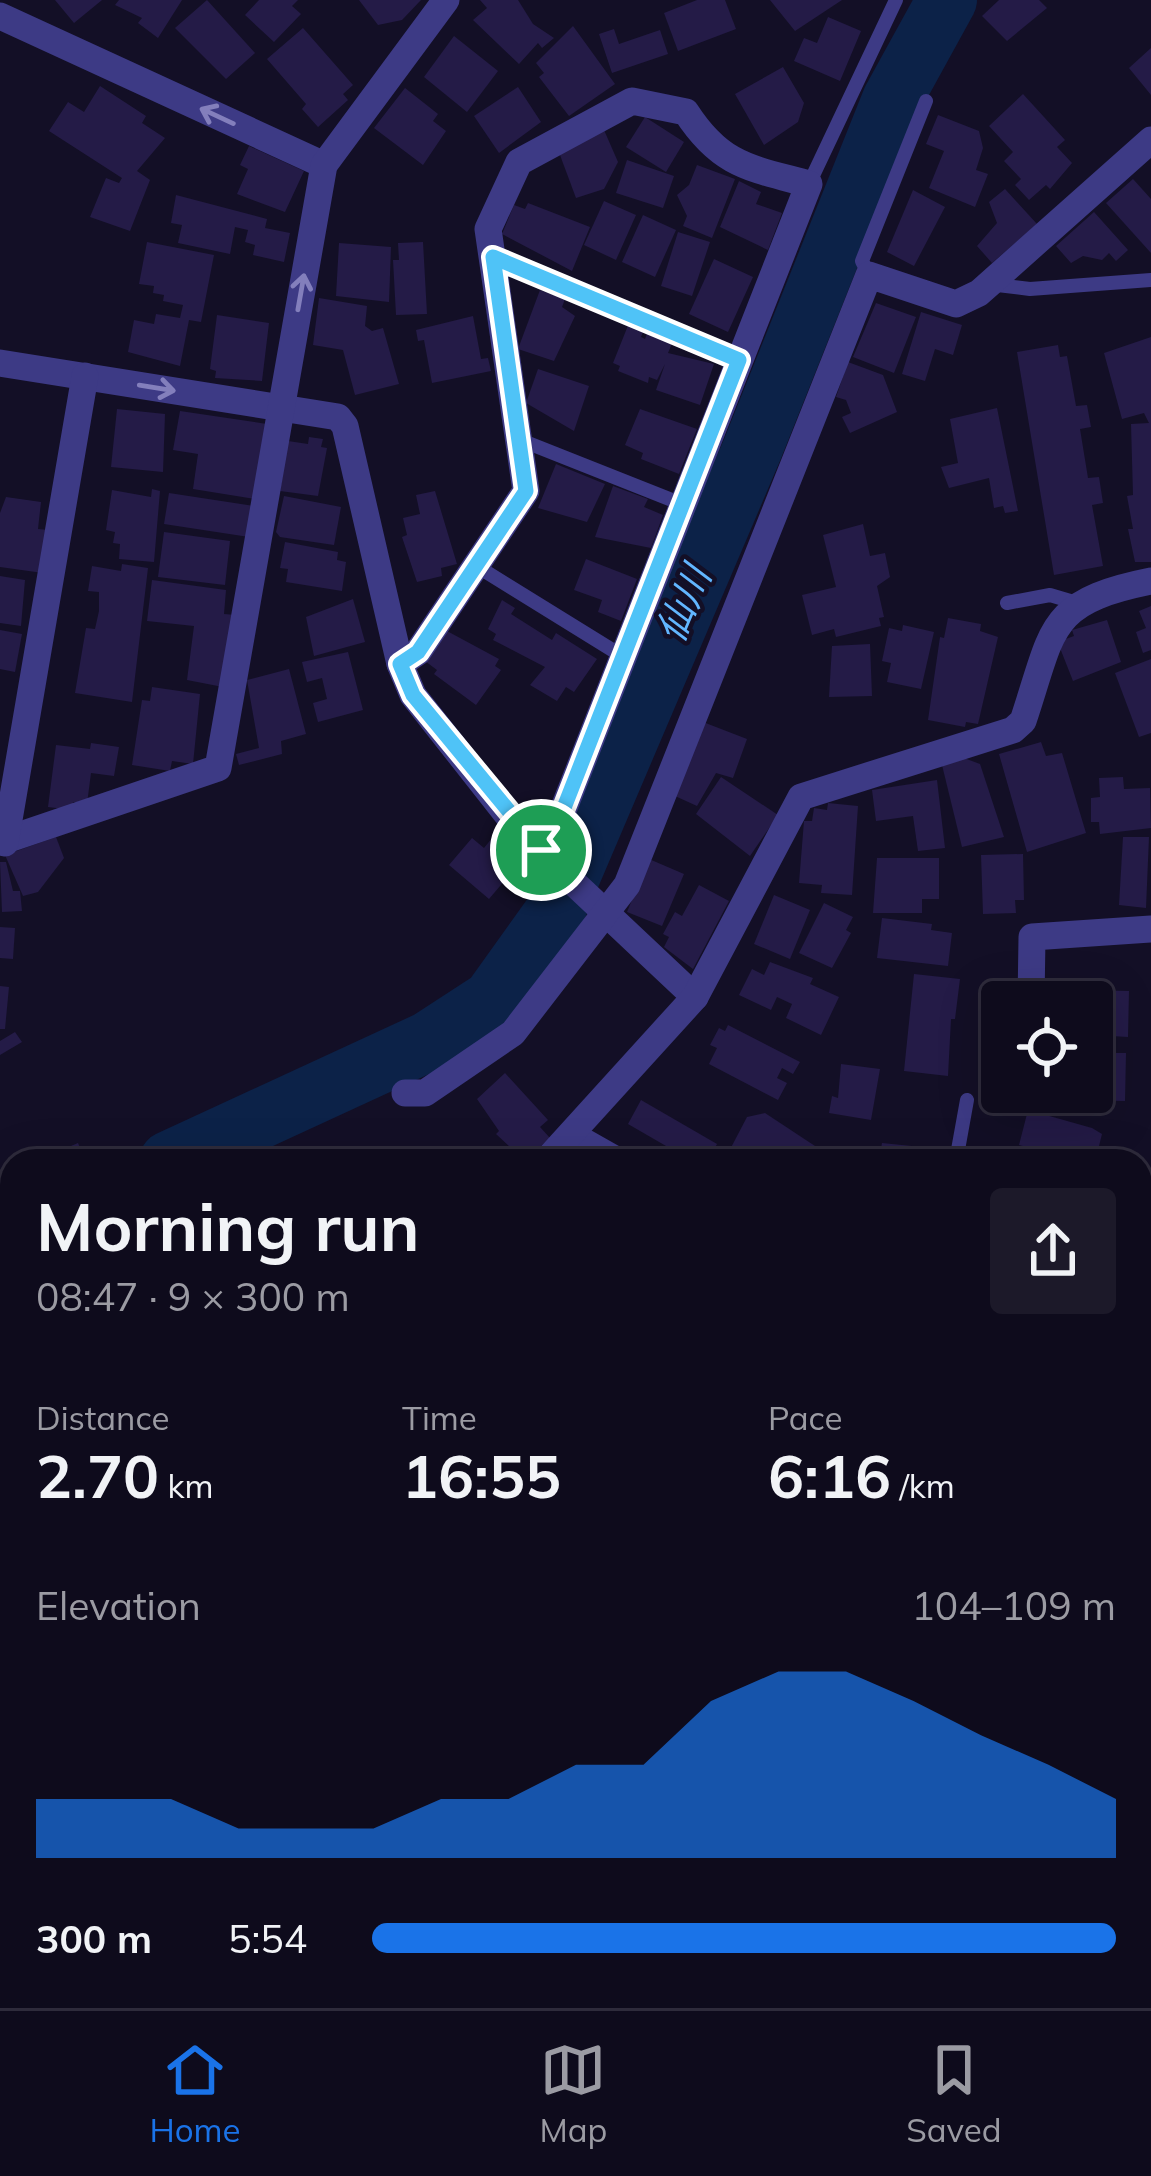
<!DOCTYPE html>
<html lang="en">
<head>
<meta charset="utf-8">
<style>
	body { margin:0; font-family:Mulish,"Noto Sans JP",sans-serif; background:#1c1929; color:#f1f3f6; height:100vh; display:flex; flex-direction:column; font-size:45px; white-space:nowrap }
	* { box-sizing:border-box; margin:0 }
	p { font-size:39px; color:#9b9ba3 }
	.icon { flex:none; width:66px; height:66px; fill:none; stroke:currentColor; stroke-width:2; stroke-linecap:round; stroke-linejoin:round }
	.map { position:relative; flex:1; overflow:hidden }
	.sheet { position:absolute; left:0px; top:1149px; width:1152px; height:861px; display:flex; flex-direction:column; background:#0e0b1c; border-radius:36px 36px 0 0; box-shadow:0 12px 48px #0002,0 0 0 3px #2e2b3b }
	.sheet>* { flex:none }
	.buttons { position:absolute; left:981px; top:981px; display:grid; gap:24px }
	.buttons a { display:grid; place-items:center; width:132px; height:132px; border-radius:12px; background:#0e0b1c; box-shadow:0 12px 48px #0002,0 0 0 3px #2e2b3b; font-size:60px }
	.pin { position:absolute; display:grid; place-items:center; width:102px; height:102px; color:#fff; margin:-51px; border:6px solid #fff; border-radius:50%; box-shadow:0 3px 12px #0007 }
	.round { display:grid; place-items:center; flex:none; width:126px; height:126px; border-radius:12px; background:#1c1929 }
	.summary { display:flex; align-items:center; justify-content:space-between; height:204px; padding:0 36px }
	h1 { font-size:66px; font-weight:700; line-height:90px }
	.metrics { display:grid; grid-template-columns:repeat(3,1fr); gap:18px; height:204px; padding:12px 36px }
	.metrics div { display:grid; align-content:center }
	.metrics b { font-size:60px; font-weight:700 }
	.metrics small { font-size:33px; font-weight:400 }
	.metrics p { font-size:33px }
	.chart { height:336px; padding:24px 36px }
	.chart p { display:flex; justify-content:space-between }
	.chart svg { width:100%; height:216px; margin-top:12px; fill:#1a73e8; opacity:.7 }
	ul { padding:0 36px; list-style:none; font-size:39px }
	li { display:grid; grid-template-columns:192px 144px 1fr; align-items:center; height:90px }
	li i { height:30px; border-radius:15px; background:#1a73e8 }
	.tab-bar { display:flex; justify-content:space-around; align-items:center; height:168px; border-top:3px solid #2e2b3b; background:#0e0b1c; font-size:33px; color:#9b9ba3 }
	.tab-bar a { display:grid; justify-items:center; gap:6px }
	.tab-bar .on { color:#1a73e8 }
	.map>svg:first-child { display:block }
</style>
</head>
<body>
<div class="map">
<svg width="1151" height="2008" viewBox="0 0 1151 2008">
	<rect width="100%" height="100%" fill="#130f26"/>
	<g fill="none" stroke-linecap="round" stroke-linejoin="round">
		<g stroke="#0c2248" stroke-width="60">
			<polyline points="169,1161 429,1041 492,1000 555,912 752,450 892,100 947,0"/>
			<polyline points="0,1241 12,1236"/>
		</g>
	</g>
	<g fill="#241b47">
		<polygon points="55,0 102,0 74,23"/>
		<polygon points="119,0 182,0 158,38 138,23 142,18 115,5"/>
		<polygon points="207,0 255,53 226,79 175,28"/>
		<polygon points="259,0 298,0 292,6 301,14 274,42 245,15"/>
		<polygon points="359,0 421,0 402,20 378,25"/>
		<polygon points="480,0 518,0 533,24 554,38 542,48 538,43 519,64 473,20 487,8"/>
		<polygon points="697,0 725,0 736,29 678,51 664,13"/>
		<polygon points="770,0 842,0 795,31"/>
		<polygon points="999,0 1039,0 1047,8 1007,41 982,16"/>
		<polygon points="828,17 861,31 840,81 794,61 804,38 817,43"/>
		<polygon points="573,26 615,84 569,116 539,77 544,73 536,63"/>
		<polygon points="303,28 353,85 343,94 348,100 318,127 302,109 306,104 267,59"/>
		<polygon points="614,29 619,44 660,30 668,54 612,73 599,34"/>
		<polygon points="454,36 498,71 467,112 424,77"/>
		<polygon points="1151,48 1151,95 1129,68"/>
		<polygon points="783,67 804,103 798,122 764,145 735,94"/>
		<polygon points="100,86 146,116 142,123 165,138 137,171 150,180 130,231 90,217 106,178 119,183 122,178 49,131 68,102 84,112"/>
		<polygon points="518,87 541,122 499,153 474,116"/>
		<polygon points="405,88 438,114 433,121 446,131 423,165 374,128"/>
		<polygon points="1023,94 1065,140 1057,147 1072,163 1050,189 1046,185 1029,200 1015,185 1021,179 1004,161 1013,152 989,126"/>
		<polygon points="938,115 979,131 983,148 976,170 988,174 975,207 929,188 944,151 926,144"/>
		<polygon points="645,117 684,142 666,172 626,147"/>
		<polygon points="604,130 618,162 604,189 576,198 557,147"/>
		<polygon points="249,146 304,171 285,212 237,194 248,169 240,165"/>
		<polygon points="627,160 674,176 663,208 616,193"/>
		<polygon points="697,165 735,179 712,238 683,226 687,216 677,195 689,185"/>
		<polygon points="1133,179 1151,199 1151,253 1106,203"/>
		<polygon points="739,181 761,192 756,204 782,213 768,250 720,227"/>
		<polygon points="1005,189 1037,224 992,263 977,246 997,223 989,202"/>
		<polygon points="913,190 945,207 914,266 887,252"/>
		<polygon points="176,195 267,219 265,228 290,233 284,262 253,255 255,245 245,242 248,230 235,227 230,254 178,243 182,225 171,223"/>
		<polygon points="604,201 636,215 616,260 584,245"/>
		<polygon points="528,203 590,227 572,271 502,234 514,205 525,209"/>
		<polygon points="1094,212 1128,250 1116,261 1109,253 1102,260 1083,256 1071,263 1056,246"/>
		<polygon points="643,215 676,230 655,277 622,262"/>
		<polygon points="678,232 710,242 692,296 661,286"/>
		<polygon points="147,242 214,255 201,322 189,320 180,366 128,352 134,320 154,324 156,314 180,318 183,305 163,301 164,295 153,293 154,286 139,284"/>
		<polygon points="423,242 427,314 396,315 393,260 399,260 398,243"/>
		<polygon points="339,243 391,247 389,302 336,296"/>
		<polygon points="714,259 753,277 728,332 689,314"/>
		<polygon points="540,290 565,299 562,307 575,316 554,361 518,349"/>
		<polygon points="319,298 367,306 365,326 372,331 383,328 399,384 355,395 343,350 313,345"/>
		<polygon points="876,303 916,317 894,373 853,357"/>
		<polygon points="921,312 962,325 953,355 935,349 925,381 902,374"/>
		<polygon points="217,315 269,323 262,381 215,378 216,371 210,369"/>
		<polygon points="473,316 481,359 488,358 491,371 432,383 424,340 418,341 416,330"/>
		<polygon points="629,323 644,329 641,337 645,339 648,331 673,341 668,353 714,364 700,405 656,390 665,364 657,380 649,377 648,383 618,371 620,366 613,363"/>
		<polygon points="1151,337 1151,562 1135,562 1128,529 1133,529 1127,496 1133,495 1131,424 1149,423 1144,413 1122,419 1104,353"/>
		<polygon points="1058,345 1060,357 1067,356 1076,406 1087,405 1091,427 1080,429 1088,478 1099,477 1103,503 1092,505 1103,566 1054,575 1017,352"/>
		<polygon points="848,362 883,375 897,412 850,433 842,417 851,413 846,400 836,397"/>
		<polygon points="538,369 589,386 574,431 526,403"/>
		<polygon points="997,408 1018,511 1005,513 1003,506 994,508 989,478 949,488 941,467 958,463 950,419"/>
		<polygon points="117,409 165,414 163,472 111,467"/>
		<polygon points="640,409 697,429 679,474 641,459 643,453 625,445"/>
		<polygon points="180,411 267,424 255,499 193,489 198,454 173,450"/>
		<polygon points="309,437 323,439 321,447 327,448 318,496 280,491 288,441 308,444"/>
		<polygon points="556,464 605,484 587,522 538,508"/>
		<polygon points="613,486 648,499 644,507 663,515 651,548 595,537"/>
		<polygon points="152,489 160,491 154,562 119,559 120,544 113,543 115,532 106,530 112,490 151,497"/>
		<polygon points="435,491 457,564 441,568 442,576 417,582 402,537 407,535 403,518 420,514 416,495"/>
		<polygon points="169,493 254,506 249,537 164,524"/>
		<polygon points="284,496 341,507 334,545 280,537 276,532"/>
		<polygon points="6,497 41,502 38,529 49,530 43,573 0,567 0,513"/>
		<polygon points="863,524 870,556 885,553 890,577 877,586 884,617 879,618 881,626 836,637 834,629 812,635 802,595 836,587 823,535"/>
		<polygon points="164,532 230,541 225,585 158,577"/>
		<polygon points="285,542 338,552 337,560 346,562 342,591 286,582 288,569 280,568"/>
		<polygon points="586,559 637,579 621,621 598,612 602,600 574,590"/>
		<polygon points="122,564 148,568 132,702 75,693 86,628 95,629 99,611 99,592 88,591 92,566 121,571"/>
		<polygon points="0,576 25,580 21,626 0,623"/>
		<polygon points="152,580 226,590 224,614 236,615 223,687 187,680 194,626 147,621"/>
		<polygon points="353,599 365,642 314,656 306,617"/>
		<polygon points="502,600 515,608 511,614 552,640 556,633 597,659 574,692 566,687 557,701 530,685 545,667 493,640 496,634 488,629"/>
		<polygon points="1151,606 1151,650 1143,653 1136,632 1146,628 1139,611"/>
		<polygon points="948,618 981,624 980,631 998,637 978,724 966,722 965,727 928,720 940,637 944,638"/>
		<polygon points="1107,620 1121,662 1073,681 1060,648 1063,640 1074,636 1072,630"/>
		<polygon points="903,625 934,632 921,689 887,682 891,663 882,661 889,628 902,631"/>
		<polygon points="0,630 22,634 15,672 0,669"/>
		<polygon points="447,631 499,659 495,666 501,670 476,705 434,674 437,670 425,661"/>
		<polygon points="870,644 872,696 829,697 832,646"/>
		<polygon points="348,652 363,710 318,722 313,703 327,699 322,678 307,682 302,662"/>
		<polygon points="1151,659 1151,733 1139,737 1115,673"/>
		<polygon points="289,669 306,734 281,741 282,754 239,765 236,754 259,748 247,680"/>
		<polygon points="152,687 200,694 193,764 172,761 170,771 132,765 142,700 150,701"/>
		<polygon points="703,722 747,739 733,778 716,773 697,806 675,796"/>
		<polygon points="1041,742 1046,756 1062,753 1086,833 1027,852 999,754"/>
		<polygon points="91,743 119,747 114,776 91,773 87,804 73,802 72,810 48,807 56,745 90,749"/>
		<polygon points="964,758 980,764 1004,837 962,847 942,765"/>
		<polygon points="721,777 778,815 750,856 696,814"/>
		<polygon points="1123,777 1124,789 1150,788 1151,828 1100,834 1099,822 1091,822 1091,798 1100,797 1099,778"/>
		<polygon points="937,780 945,848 918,851 913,816 876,821 872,790"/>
		<polygon points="828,803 858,806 852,895 821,893 822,885 799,883 804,821 812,821 814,808 827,810"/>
		<polygon points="56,837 64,858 38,892 23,896 5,855"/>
		<polygon points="1123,837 1149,837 1146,908 1119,905"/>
		<polygon points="472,838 484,848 492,838 502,847 494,857 512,872 489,899 449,865"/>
		<polygon points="1023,854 1024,900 1015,900 1016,913 983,914 981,855"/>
		<polygon points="877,858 939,858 939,899 922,899 922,913 873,913"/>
		<polygon points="649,859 684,874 662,926 627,912"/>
		<polygon points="0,862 6,862 13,891 20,891 22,911 2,912"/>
		<polygon points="699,885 729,901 693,969 664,947 669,937 663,934 675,912 682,916"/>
		<polygon points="774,895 810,910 790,959 754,944"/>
		<polygon points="824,903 853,917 846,930 851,933 832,968 799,953"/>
		<polygon points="882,918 932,924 931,930 952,933 948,966 877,958"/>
		<polygon points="0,927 15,928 13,959 0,958"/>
		<polygon points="770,962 813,978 810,984 839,997 821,1035 786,1018 792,1004 777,997 771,1010 739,995 752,969 764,975"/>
		<polygon points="914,974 960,979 955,1019 951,1019 948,1076 904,1071"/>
		<polygon points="0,986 9,987 5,1029 0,1029"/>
		<polygon points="1085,990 1129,991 1128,1037 1111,1036 1111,1053 1126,1053 1125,1101 1083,1100 1083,1092 1092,1092 1092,1002 1085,1002"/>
		<polygon points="995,1024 1002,1024 1002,1086 994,1086"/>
		<polygon points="728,1025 800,1062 793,1074 782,1068 777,1078 787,1083 778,1100 709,1064 717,1048 710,1045 719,1028 725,1031"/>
		<polygon points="15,1032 22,1042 0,1055 0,1041"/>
		<polygon points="841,1064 880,1069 871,1120 829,1113 832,1096 838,1098"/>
		<polygon points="505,1073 548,1120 540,1127 550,1138 525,1161 496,1134 499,1131 477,1099"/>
		<polygon points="641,1100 717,1144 707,1161 692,1161 628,1124"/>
		<polygon points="1028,1110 1092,1128 1102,1134 1099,1146 1113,1150 1111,1161 1027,1161 1030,1148 1019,1145"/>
		<polygon points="765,1113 815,1146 815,1161 724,1161 747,1117"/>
		<polygon points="78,1143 83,1155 36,1161"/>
		<polygon points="882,1143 941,1149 939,1161 879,1161"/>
		<polygon points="1149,1181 1151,1188 1150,1249 1140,1219 1140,1184"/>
		<polygon points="12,1315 12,1403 0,1409 0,1321"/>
		<polygon points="1140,1403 1151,1405 1151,1448 1140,1445"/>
		<polygon points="1140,1665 1151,1669 1151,1732 1140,1728"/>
		<polygon points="12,1732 12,1958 0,1963 0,1737"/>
		<polygon points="1151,1783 1151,1851 1140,1845 1140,1789 1146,1792"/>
		<polygon points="12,1962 12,1998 193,1998 169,2008 0,2008 0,1967"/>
		<polygon points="604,1998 640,1998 639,2008 603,2008 608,2001"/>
		<polygon points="688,1998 747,1998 756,2003 753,2008 690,2008 684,2005"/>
	</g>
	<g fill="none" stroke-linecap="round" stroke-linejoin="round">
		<g stroke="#3d3a85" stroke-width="14">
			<polyline points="809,184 896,0"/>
			<polyline points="493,257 739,360"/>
			<polyline points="869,275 862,261 926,101"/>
			<polyline points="989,284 1030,289 1151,280"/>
			<polyline points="523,441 682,504"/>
			<polyline points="475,565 622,656"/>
			<polyline points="1007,603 1050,595 1077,603"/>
			<polyline points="956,1161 967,1100"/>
			<polyline points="1140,1296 1151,1292"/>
		</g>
		<g stroke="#3d3a85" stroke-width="27">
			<polyline points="0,16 324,165"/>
			<polyline points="0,363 338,417 345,426 400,664 413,695 524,836 695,997"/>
			<path d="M400,664L418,652L526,491L488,229L519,162L632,101L686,112C721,166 750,168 809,184L560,818L541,850"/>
			<polyline points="0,842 218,768 324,165 446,0"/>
			<polyline points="5,843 85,376"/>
			<polyline points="1031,1002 1032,937 1151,929"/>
			<polyline points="405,1093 425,1093 513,1033 627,885 869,275 956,304 979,293 1151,140"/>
			<polyline points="572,1135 618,1161"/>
			<path d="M546,1161L695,997L801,797L1013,730L1023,721C1054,629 1046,602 1151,581"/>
			<polyline points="1140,1568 1151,1571"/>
			<polyline points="1140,1912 1151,1917"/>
			<polyline points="1140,1973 1151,1963"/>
			<polyline points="826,1998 846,2008"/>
			<polyline points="281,2008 303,1998"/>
			<polyline points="1104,2008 1115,1998"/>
		</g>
	</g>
	<defs><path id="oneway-shaft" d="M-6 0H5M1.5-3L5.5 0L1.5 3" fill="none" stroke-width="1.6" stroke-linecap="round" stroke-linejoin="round" transform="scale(3)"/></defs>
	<g stroke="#837fbc">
		<use href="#oneway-shaft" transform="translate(217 116) rotate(-155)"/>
		<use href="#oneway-shaft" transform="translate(301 292) rotate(-80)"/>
		<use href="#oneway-shaft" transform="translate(157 388) rotate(9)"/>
	</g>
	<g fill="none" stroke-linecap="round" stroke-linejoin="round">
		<g stroke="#fff" stroke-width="24">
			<polygon id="route" points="493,257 739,360 560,818 541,850 413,695 400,664 418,652 526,491"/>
		</g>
		<use href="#route" stroke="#4fc3f7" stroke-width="15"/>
	</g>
	<g text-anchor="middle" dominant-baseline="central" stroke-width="9" stroke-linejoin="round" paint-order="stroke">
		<g font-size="39" font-style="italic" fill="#62b6ff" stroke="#130f26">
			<text transform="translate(683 604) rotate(-67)">仙川</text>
		</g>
	</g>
</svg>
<div class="buttons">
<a><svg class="icon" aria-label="locate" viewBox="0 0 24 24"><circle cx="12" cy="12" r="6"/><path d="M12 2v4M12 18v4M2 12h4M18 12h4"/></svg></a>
</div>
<div class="pin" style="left:541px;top:850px;background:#1e9e55"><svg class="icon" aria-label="arrive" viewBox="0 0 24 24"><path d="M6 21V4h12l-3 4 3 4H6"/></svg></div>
<section class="sheet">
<div class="summary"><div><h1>Morning run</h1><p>08:47 · 9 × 300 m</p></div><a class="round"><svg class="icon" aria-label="share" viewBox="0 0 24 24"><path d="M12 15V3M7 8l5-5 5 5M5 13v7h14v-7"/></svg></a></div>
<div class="metrics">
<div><p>Distance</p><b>2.70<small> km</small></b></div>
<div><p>Time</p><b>16:55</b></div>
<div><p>Pace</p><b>6:16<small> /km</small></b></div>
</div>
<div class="chart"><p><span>Elevation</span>104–109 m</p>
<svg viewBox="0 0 160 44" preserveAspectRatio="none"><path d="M0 44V32L10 32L20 32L30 38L40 38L50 38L60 32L70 32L80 25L90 25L100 12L110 6L120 6L130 12L140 19L150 25L160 32V44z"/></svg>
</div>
<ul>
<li><b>300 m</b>5:54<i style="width:100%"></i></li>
</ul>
</section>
</div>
<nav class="tab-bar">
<a class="on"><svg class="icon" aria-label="home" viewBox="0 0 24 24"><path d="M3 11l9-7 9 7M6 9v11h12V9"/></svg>Home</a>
<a><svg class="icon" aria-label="map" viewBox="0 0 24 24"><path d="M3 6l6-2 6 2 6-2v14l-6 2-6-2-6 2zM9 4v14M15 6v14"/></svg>Map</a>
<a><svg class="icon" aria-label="saved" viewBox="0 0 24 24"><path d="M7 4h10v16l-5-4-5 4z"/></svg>Saved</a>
</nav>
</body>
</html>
